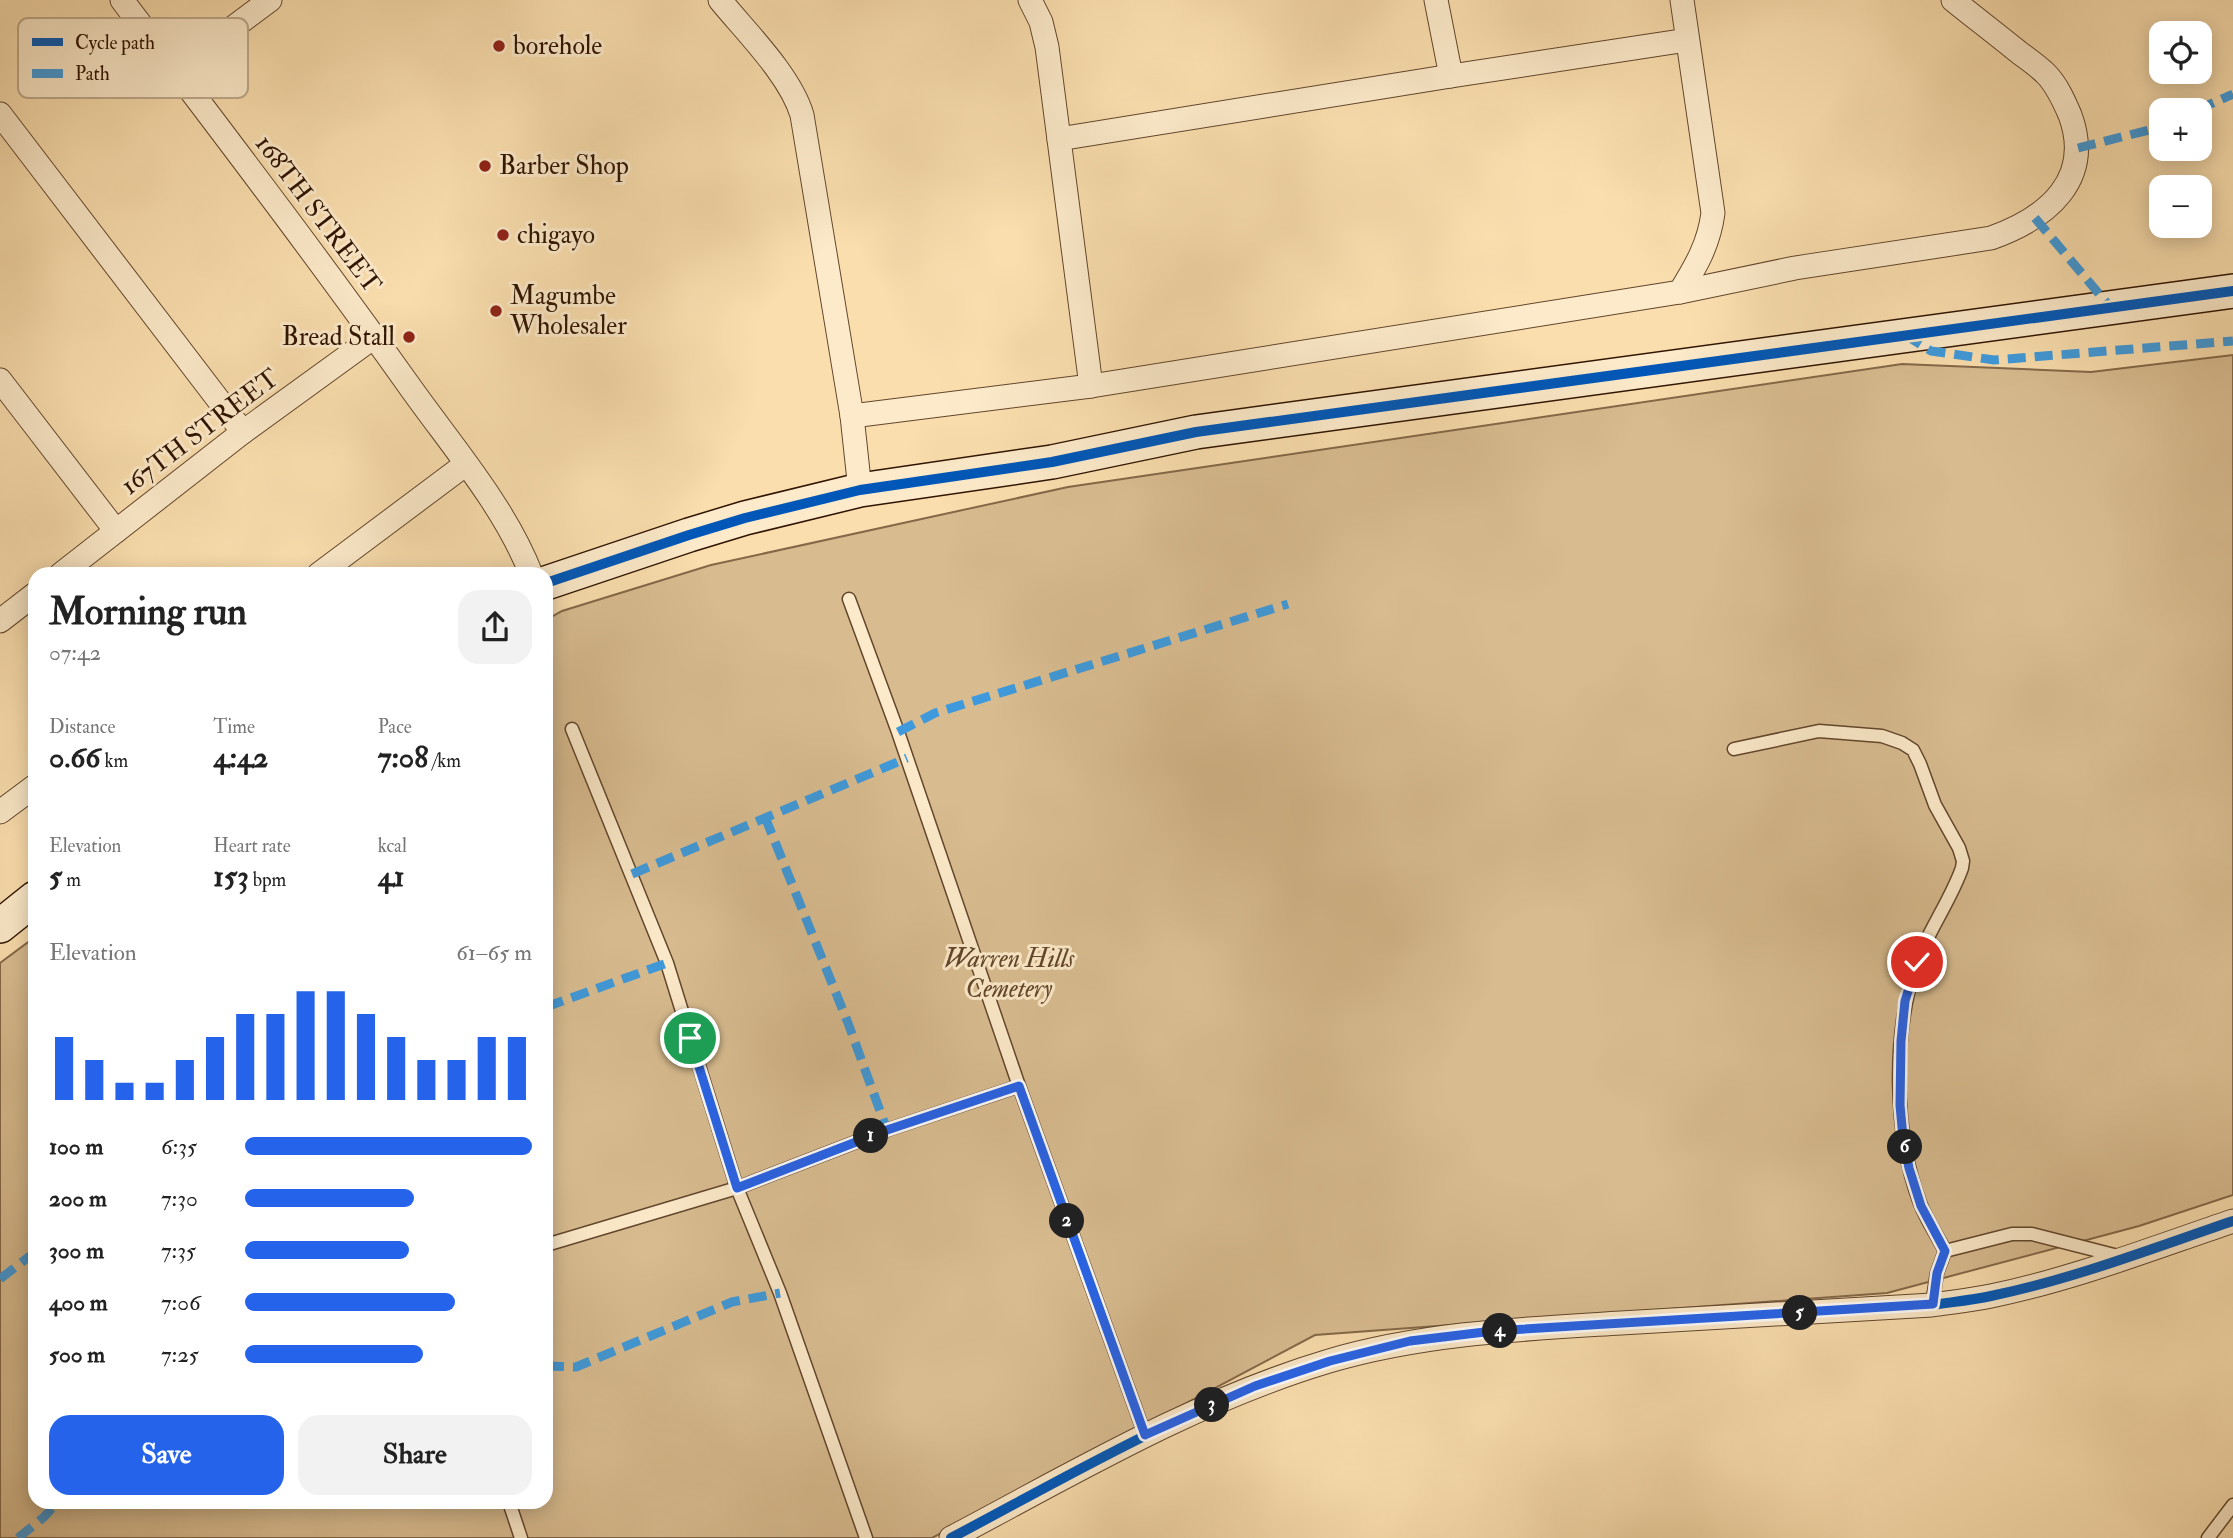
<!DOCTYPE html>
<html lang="en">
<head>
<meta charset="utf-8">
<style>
	body { margin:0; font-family:"IM FELL Double Pica",serif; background:#f2f2f2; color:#222; height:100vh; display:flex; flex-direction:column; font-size:26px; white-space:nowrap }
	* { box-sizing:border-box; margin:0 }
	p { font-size:23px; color:#767676 }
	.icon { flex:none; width:38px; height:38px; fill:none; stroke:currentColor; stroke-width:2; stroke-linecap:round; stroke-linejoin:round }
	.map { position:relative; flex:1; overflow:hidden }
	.sheet { position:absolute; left:28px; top:567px; width:525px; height:942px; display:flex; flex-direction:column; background:#fff; border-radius:21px; box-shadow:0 4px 18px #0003 }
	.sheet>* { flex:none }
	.buttons { position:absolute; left:2149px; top:21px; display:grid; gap:14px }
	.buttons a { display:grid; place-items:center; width:63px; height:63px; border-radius:14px; background:#fff; box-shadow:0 4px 18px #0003; font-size:35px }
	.pin { position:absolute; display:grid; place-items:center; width:60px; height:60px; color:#fff; margin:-30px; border:4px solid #fff; border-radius:50%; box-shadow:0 2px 7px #0007 }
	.km { position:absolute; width:35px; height:35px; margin:-18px; border-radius:50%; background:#222; color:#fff; font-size:19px; line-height:35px; text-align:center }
	.round { display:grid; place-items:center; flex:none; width:74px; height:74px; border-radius:21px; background:#f2f2f2 }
	.head { display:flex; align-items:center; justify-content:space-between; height:119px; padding:0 21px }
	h1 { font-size:38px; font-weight:700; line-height:52px }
	.figures { display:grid; grid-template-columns:repeat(3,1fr); gap:10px; height:119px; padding:7px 21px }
	.figures div { display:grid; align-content:center }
	.figures b { font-size:30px; font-weight:700 }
	.figures small { font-size:19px; font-weight:400 }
	.figures p { font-size:19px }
	.chart { height:196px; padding:14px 21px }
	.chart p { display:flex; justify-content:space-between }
	.chart svg { width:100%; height:126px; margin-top:7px; stroke:#2563eb; stroke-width:6 }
	.button { display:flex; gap:14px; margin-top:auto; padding:14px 21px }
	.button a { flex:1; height:80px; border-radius:21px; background:#2563eb; color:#fff; font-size:28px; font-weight:700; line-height:80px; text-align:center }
	.button a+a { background:#f2f2f2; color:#222 }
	ul { padding:0 21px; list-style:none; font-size:23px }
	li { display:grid; grid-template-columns:112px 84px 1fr; align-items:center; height:52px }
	li i { height:18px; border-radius:9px; background:#2563eb }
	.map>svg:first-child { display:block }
</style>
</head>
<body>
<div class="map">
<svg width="2233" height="1538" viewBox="0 0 2233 1538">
	<rect width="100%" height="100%" fill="#fadeae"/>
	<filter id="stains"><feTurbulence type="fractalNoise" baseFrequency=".00286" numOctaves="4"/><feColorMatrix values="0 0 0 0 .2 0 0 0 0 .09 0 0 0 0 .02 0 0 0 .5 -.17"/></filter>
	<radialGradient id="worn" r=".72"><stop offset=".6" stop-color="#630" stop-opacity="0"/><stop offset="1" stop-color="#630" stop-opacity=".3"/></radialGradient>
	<polygon fill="#d8bc90" stroke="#846848" stroke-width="2" points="2233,355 2233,1195 2139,1226 1887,1293 1315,1335 932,1538 0,1538 0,963 35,937 35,1502 546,1502 546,620 562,611 711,565 1068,487 1902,364 2091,372"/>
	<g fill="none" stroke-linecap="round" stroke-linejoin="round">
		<g stroke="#62462c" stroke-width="15">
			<g id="lane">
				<polyline points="849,599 898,732 1019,1086 1145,1435"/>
				<polyline points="572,729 667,963 737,1188 780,1293 866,1538"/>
				<path d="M1734,749L1819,731L1882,736L1902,743L1913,750L1920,764L1935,805L1959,848L1963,861L1962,868C1950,902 1927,932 1916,965C1892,1036 1894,1134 1920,1203C1926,1219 1937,1235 1945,1251"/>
				<polyline points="546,1245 737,1188 887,1130 1019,1086"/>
				<polyline points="1932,1305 1937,1273 1945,1251 2012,1234 2032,1234 2122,1257"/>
				<polyline points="509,1502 521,1538"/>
				<polyline points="2208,1538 2233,1505"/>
			</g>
		</g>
		<g stroke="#62462c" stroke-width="25">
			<g id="street">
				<path d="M122,0C219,128 317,256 410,387C452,446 505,507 531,574"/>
				<path d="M720,0C746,32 790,75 802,115L852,416L860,490"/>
				<polyline points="1030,0 1041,22 1047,47 1091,386"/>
				<polyline points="1436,0 1451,76 1687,40"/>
				<polyline points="175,71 270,0"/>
				<polyline points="0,114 243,432"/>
				<polyline points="1059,139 1451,76"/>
				<path d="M1680,292L1795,268L1991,238C2047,218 2094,180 2070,115C2064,101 2057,85 2046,74C2037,65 2026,58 2016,50C1995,33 1974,17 1953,0"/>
				<polyline points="0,380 116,531"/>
				<path d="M852,416L1091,386L1680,292C1696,266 1709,244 1713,213L1682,0"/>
				<polyline points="61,574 243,432 374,337"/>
				<polyline points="319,574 466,464"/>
				<polyline points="0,621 35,594"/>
				<polyline points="0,812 35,786"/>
				<path d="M951,1538C1074,1473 1195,1401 1329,1361C1424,1333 1523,1329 1621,1323C1725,1317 1829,1311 1932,1305C1952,1302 1972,1300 1991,1296C2074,1279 2153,1248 2233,1221"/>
			</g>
		</g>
		<g stroke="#301400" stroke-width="36">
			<g id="secondary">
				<polyline points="546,583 689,535 745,518 860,490 1052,462 1196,432 2233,291"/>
				<polyline points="0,926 35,898"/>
			</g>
		</g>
		<use href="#lane" stroke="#fceaca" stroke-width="12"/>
		<use href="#street" stroke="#fceaca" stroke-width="23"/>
		<use href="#secondary" stroke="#fceaca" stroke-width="33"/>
		<g stroke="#3e9adc" stroke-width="9" stroke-dasharray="18 9" stroke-linecap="butt">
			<polyline points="2197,110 2233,94"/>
			<polyline points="2078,148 2161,127"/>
			<polyline points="2035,218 2111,308"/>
			<polyline points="1905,335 1931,351 1994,360 2233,341"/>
			<polyline points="898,732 935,713 1288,604"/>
			<polyline points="765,817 848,1023 887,1130"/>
			<polyline points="632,874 907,758"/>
			<polyline points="546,1007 667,963"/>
			<polyline points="0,1279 35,1252"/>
			<polyline points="546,1366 576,1367 732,1302 780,1293"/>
			<polyline points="18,1538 44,1517 58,1502"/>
		</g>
		<g stroke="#fceaca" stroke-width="15">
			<g id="cycleway">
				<polyline points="546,583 689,535 745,518 860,490 1052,462 1196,432 2233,291"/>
				<path d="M951,1538C1074,1473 1195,1401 1329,1361C1424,1333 1523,1329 1621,1323C1725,1317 1829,1311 1932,1305C1952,1302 1972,1300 1991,1296C2074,1279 2153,1248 2233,1221"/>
			</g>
		</g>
		<use href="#cycleway" stroke="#0057b8" stroke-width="10"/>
	</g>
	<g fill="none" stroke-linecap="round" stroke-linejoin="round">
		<g stroke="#fff" stroke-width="14">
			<polyline id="route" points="690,1038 737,1188 887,1130 1019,1086 1145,1435 1255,1386 1330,1361 1410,1341 1493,1331 1933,1304 1937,1273 1945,1251 1921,1206 1909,1168 1903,1138 1900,1105 1901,1041 1905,1001 1917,962"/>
		</g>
		<use href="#route" stroke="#2563eb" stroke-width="9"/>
	</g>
	<g fill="#8f2418" stroke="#fceaca" stroke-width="2.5">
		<circle cx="499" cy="46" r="7"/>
		<circle cx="485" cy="166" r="7"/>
		<circle cx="503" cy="235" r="7"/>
		<circle cx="496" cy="311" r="7"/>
		<circle cx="409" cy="337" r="7"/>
	</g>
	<g text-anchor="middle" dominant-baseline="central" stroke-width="6" stroke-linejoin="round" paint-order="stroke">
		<g font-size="26" fill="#301400" stroke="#fceaca" text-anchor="start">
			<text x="513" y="46">borehole</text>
			<text x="499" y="166">Barber Shop</text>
			<text x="517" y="235">chigayo</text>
			<text x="510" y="296">Magumbe<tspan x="510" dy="30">Wholesaler</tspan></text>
			<text x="395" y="337" text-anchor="end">Bread Stall</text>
		</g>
		<g font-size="26" fill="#301400" stroke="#fceaca">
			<text transform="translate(318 214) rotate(53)">168TH STREET</text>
			<text transform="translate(200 432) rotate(-37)">167TH STREET</text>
		</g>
		<g font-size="26" font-style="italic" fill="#62462b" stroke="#fceaca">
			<text x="1009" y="959">Warren Hills<tspan x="1009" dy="30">Cemetery</tspan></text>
		</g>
	</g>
	<rect x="18" y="18" width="230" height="80" rx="10" fill="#fceaca" stroke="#bfaa8d" stroke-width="2"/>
	<rect x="32" y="38" width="31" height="8" fill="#0057b8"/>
	<rect x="32" y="69" width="31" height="9" fill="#3e9adc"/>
	<g font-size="19" fill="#301400">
		<text x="75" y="49">Cycle path</text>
		<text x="75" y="80">Path</text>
	</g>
	<rect width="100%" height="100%" filter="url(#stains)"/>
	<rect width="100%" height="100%" fill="url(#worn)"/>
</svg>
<div class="buttons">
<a><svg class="icon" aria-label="locate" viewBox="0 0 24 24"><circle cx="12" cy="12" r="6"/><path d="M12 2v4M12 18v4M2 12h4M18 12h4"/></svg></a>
<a>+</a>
<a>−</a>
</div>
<div class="pin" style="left:690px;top:1038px;background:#1e9e55"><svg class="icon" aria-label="arrive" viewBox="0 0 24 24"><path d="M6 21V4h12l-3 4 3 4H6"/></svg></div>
<div class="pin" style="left:1917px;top:962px;background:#d93025"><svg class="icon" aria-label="check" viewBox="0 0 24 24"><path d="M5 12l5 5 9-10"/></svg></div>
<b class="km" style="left:871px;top:1136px">1</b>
<b class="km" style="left:1067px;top:1221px">2</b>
<b class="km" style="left:1212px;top:1405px">3</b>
<b class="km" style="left:1500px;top:1331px">4</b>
<b class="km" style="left:1800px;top:1313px">5</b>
<b class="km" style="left:1905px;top:1147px">6</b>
<section class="sheet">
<div class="head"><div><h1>Morning run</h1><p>07:42</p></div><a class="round"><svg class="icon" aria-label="share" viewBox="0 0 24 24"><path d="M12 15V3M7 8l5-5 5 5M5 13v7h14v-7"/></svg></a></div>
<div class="figures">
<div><p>Distance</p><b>0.66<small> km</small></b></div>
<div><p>Time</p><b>4:42</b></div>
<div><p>Pace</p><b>7:08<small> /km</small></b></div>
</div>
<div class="figures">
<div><p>Elevation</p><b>5<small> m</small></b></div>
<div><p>Heart rate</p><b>153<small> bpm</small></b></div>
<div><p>kcal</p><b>41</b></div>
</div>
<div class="chart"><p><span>Elevation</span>61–65 m</p>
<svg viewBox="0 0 160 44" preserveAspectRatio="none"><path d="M5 44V22M15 44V30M25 44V38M35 44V38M45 44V30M55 44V22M65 44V14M75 44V14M85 44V6M95 44V6M105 44V14M115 44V22M125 44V30M135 44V30M145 44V22M155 44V22"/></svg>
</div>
<ul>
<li><b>100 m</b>6:35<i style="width:100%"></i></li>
<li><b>200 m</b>7:30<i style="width:59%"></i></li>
<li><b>300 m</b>7:35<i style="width:57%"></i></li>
<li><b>400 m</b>7:06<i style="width:73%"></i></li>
<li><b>500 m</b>7:25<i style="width:62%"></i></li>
</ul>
<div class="button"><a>Save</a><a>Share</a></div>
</section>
</div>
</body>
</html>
